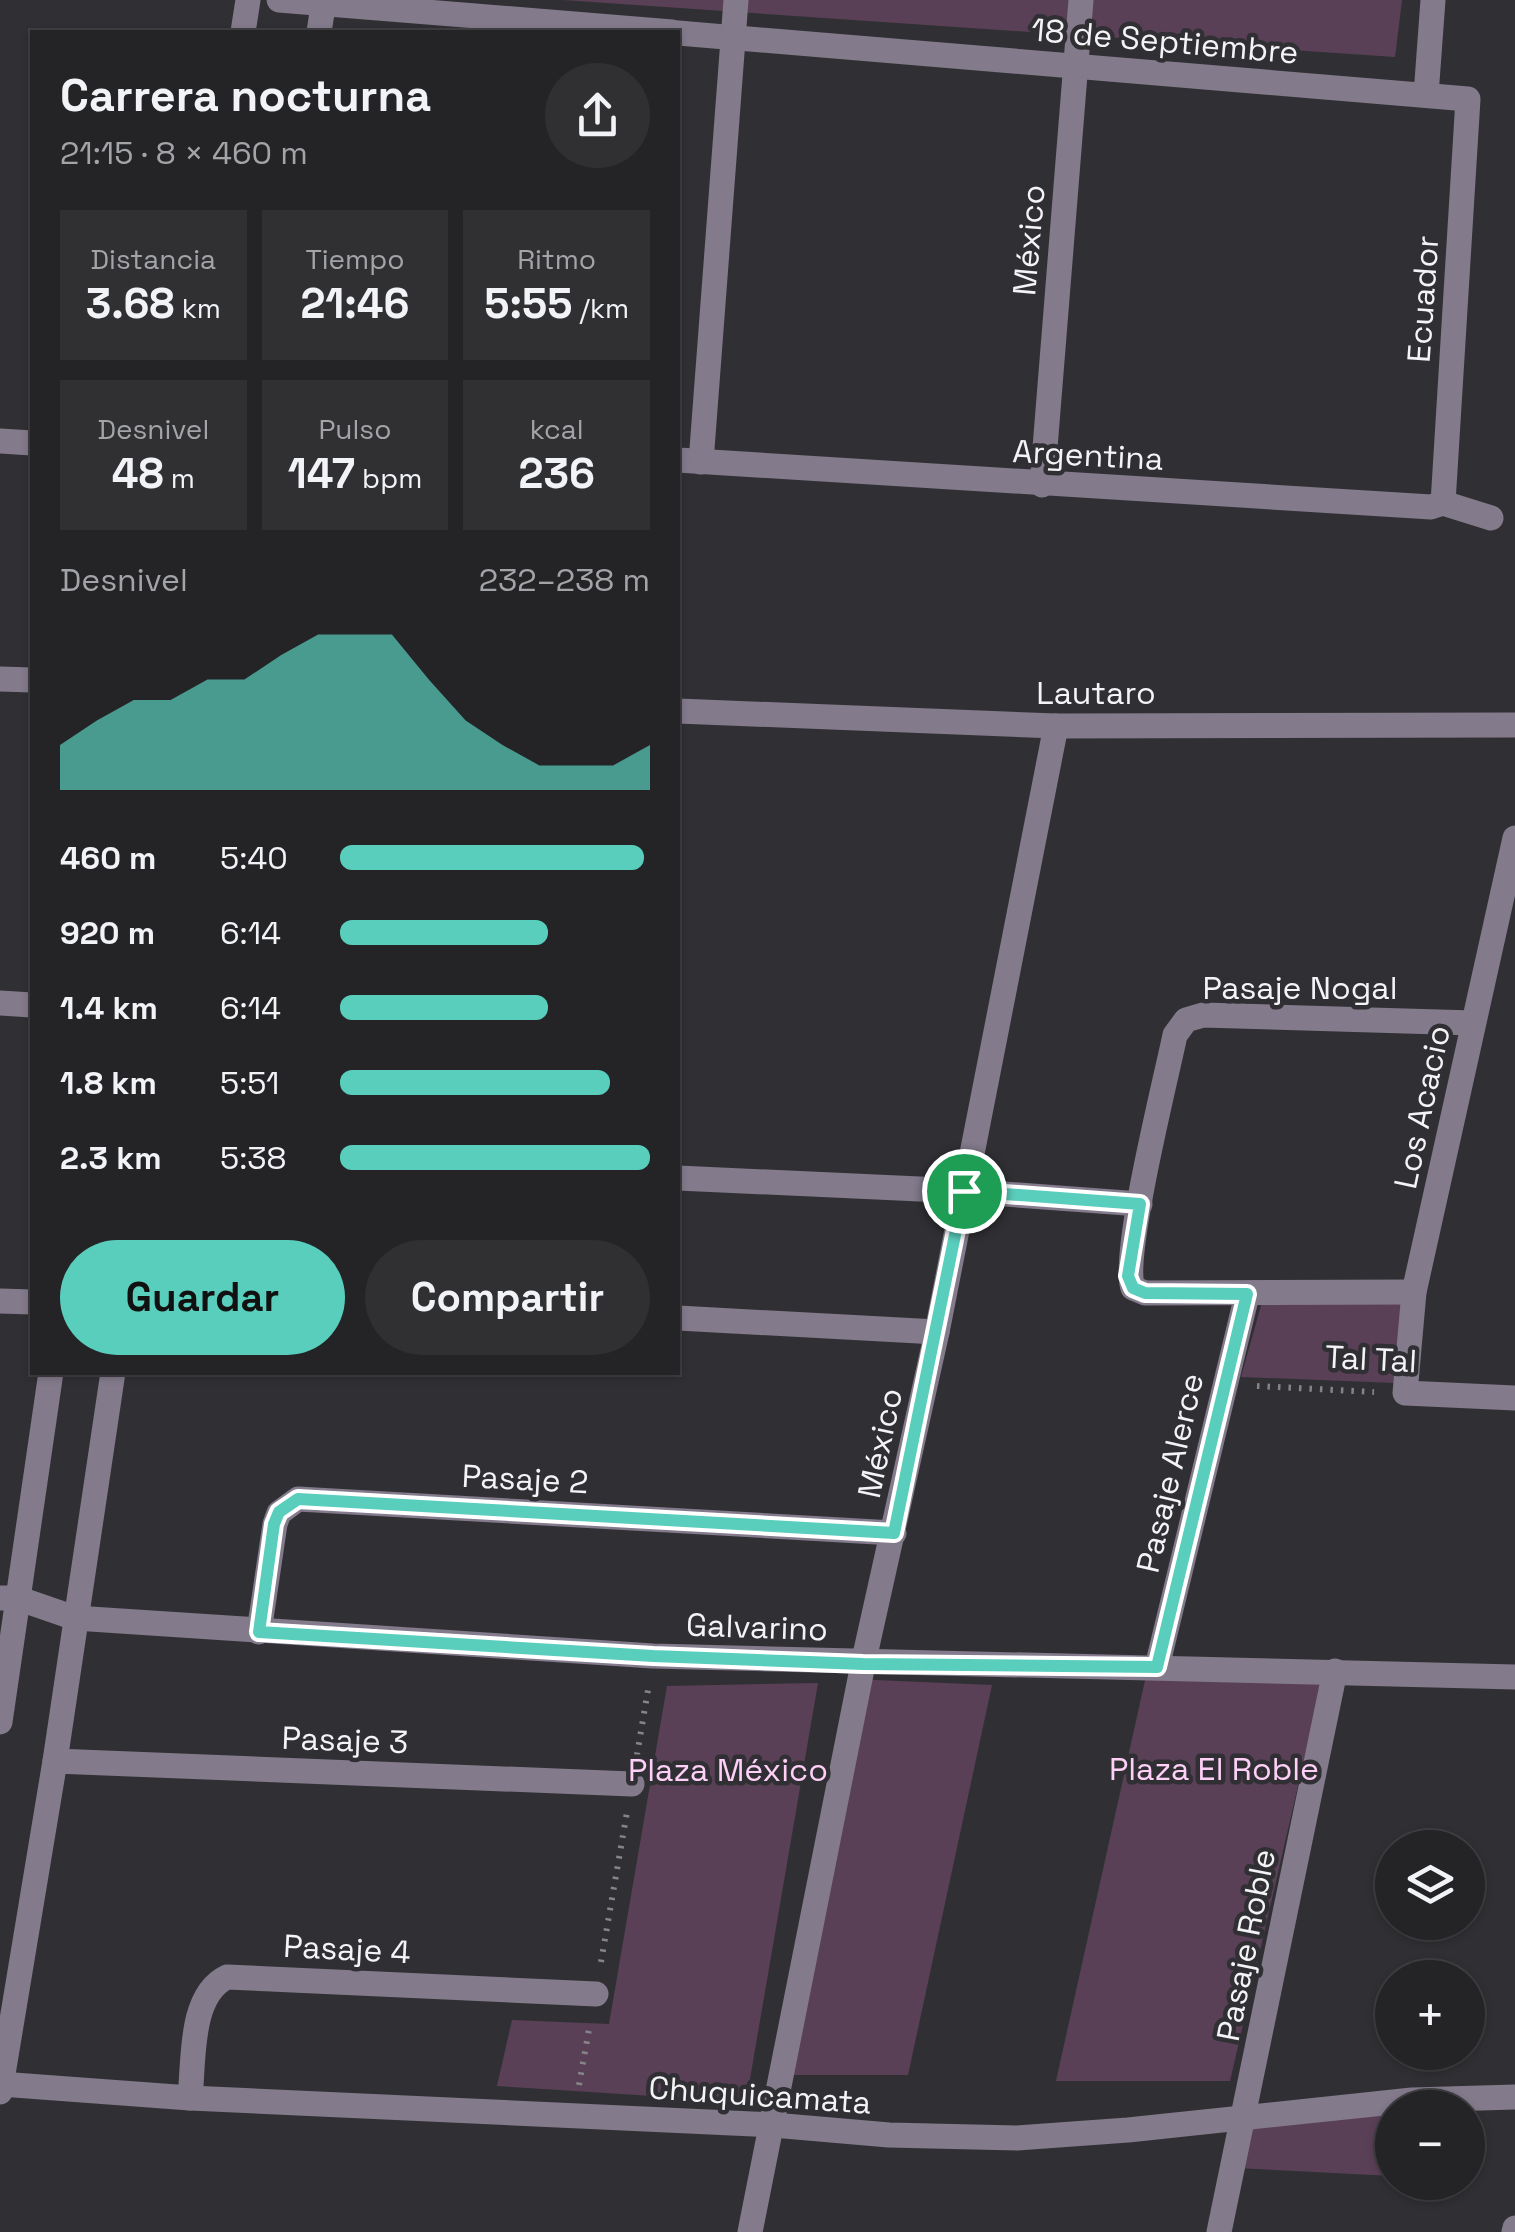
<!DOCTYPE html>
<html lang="es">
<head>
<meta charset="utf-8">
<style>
	body { margin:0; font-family:"Space Grotesk",sans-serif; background:#303033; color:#f1f3f6; height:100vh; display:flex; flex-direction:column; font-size:38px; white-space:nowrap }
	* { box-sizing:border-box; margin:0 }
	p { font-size:32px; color:#a3a4a7 }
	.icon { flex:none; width:55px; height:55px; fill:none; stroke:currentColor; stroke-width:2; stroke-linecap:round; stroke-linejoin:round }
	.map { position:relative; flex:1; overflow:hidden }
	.panel { position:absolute; left:30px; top:30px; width:650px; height:1345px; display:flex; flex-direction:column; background:#242427; border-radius:0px; box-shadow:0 2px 8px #0004,0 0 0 2px #414144 }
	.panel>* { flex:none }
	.controls { position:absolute; left:1375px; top:1830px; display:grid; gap:20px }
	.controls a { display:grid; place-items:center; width:110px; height:110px; border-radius:50%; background:#242427; box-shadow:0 2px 8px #0004,0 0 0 2px #414144; font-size:50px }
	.pin { position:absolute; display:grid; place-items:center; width:85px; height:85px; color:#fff; margin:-42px; border:5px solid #fff; border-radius:50%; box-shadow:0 2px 10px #0007 }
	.round { display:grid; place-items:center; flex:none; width:105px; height:105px; border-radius:52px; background:#303033 }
	.overview { display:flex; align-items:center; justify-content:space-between; height:170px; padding:0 30px }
	h1 { font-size:45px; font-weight:600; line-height:75px }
	.metrics { display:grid; grid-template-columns:repeat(3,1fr); gap:15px; height:170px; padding:10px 30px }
	.metrics div { display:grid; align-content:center; border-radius:0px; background:#303033; text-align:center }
	.metrics b { font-size:42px; font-weight:600 }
	.metrics small { font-size:28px; font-weight:400 }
	.metrics p { font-size:28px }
	.chart { height:280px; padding:20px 30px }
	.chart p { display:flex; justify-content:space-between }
	.chart svg { width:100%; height:180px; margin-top:10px; fill:#5acebd; opacity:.7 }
	.cta { display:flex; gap:20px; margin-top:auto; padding:20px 30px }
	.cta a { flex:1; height:115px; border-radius:60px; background:#5acebd; color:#111; font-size:40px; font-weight:600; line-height:115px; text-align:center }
	.cta a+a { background:#303033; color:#f1f3f6 }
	ul { padding:0 30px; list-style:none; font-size:32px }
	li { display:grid; grid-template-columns:160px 120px 1fr; align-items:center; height:75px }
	li i { height:25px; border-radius:12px; background:#5acebd }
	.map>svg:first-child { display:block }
</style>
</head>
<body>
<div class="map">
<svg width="1515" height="2232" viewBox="0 0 1515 2232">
	<rect width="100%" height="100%" fill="#303034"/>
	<g fill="#5a4057">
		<polygon points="563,0 1402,0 1395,57"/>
		<polygon points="1406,1300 1396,1383 1241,1377 1262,1302"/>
		<polygon points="1148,1667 1323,1677 1230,2081 1056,2081"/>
		<polygon points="852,1679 992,1685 908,2075 779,2075"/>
		<polygon points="818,1683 746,2102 497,2086 512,2020 609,2024 667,1686"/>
		<polygon points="1392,2115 1392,2176 1237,2168 1248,2116"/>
	</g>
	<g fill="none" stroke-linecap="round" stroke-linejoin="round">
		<g stroke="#858589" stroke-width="6" stroke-dasharray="2.5 8" stroke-linecap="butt">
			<polyline points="1257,1386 1374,1392"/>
			<polyline points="637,1755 649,1684"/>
			<polyline points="601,1962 627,1812"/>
			<polyline points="579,2085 590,2024"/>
		</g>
		<g stroke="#837a8b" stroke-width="25">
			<polyline points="279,0 672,32"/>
			<polyline points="243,32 248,0"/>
			<polyline points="319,32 324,0"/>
			<polyline points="678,33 1468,99 1443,503"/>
			<polyline points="1426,95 1433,0"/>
			<polyline points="0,441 32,443"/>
			<polyline points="678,460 1431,507 1443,503 1491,518"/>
			<polyline points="701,462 736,0"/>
			<polyline points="1042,485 1081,0"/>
			<polyline points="0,679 32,680"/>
			<polyline points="678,711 1056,726 1515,725"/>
			<polyline points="1515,838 1414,1292 1405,1393 1515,1398"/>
			<polyline points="0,1003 32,1005"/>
			<polyline points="678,1178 963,1191 1140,1204"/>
			<path d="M1414,1292L1145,1293L1133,1288C1121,1257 1166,1079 1175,1035L1186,1020L1203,1015L1473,1023"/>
			<polyline points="0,1301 32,1302"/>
			<polyline points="678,1318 937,1332"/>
			<polyline points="0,1598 17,1598 75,1618 653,1656 1515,1677"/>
			<polyline points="259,1632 275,1524 279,1513 298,1499 894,1533"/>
			<polyline points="1157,1667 1247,1295"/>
			<polyline points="0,1722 51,1372"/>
			<polyline points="55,1761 632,1784"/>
			<polyline points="0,2084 190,2098 773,2125 889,2135 1017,2138 1128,2130 1412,2100 1515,2097"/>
			<polyline points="0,2092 55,1761 113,1372"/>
			<path d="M190,2098C194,2061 189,1995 227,1977L596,1994"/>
			<polyline points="750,2232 863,1664 937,1332 1056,726"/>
			<polyline points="1219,2232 1335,1671"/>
			<polyline points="1514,2232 1515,2228"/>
		</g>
	</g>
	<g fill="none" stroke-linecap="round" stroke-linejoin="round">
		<g stroke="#fff" stroke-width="20">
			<polygon id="route" points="964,1191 1140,1204 1128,1276 1133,1288 1145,1293 1247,1294 1157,1667 863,1664 653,1656 259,1632 274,1524 279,1512 298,1499 894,1533"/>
		</g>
		<use href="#route" stroke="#5acebd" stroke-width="12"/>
	</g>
	<g text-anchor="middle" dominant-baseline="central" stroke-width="9" stroke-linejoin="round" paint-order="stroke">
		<g font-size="32" fill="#f4f4f7" stroke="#303034">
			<text transform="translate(1165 41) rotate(5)">18 de Septiembre</text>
			<text transform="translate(1029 240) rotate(-85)">México</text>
			<text transform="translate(1423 299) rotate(-86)">Ecuador</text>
			<text transform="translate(1088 455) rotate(3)">Argentina</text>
			<text x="1096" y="693">Lautaro</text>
			<text x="1300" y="988">Pasaje Nogal</text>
			<text transform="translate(1422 1107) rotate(-78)">Los Acacio</text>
			<text transform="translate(1371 1359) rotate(3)">Tal Tal</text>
			<text transform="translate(880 1443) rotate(-78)">México</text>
			<text transform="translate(1170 1473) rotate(-77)">Pasaje Alerce</text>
			<text transform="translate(525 1479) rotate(3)">Pasaje 2</text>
			<text transform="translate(757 1627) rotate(2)">Galvarino</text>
			<text transform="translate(345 1740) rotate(2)">Pasaje 3</text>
			<text transform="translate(1246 1945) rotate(-79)">Pasaje Roble</text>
			<text transform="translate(347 1949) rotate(3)">Pasaje 4</text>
			<text transform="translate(760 2095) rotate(4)">Chuquicamata</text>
		</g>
		<g font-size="32" fill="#fecff7" stroke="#303034">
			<text x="1214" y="1769">Plaza El Roble</text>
			<text x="728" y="1770">Plaza México</text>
		</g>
	</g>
</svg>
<div class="controls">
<a><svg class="icon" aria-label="layers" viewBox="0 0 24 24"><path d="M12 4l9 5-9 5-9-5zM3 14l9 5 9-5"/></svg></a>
<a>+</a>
<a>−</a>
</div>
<div class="pin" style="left:964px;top:1191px;background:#1e9e55"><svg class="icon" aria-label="arrive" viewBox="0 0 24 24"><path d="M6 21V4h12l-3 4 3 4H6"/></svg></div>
<section class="panel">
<div class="overview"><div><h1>Carrera nocturna</h1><p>21:15 · 8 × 460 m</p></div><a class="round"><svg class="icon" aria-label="share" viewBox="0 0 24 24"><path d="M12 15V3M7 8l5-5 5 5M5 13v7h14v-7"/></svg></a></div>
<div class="metrics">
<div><p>Distancia</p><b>3.68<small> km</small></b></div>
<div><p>Tiempo</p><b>21:46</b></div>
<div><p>Ritmo</p><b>5:55<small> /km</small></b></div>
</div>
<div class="metrics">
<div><p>Desnivel</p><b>48<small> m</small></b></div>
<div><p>Pulso</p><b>147<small> bpm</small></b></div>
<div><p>kcal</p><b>236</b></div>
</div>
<div class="chart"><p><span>Desnivel</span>232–238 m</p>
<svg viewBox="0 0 160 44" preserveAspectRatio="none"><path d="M0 44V33L10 27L20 22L30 22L40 17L50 17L60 11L70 6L80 6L90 6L100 17L110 27L120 33L130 38L140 38L150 38L160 33V44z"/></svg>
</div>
<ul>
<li><b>460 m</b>5:40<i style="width:98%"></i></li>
<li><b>920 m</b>6:14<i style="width:67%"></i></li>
<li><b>1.4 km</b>6:14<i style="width:67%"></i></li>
<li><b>1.8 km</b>5:51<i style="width:87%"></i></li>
<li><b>2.3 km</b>5:38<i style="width:100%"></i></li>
</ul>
<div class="cta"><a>Guardar</a><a>Compartir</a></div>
</section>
</div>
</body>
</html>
